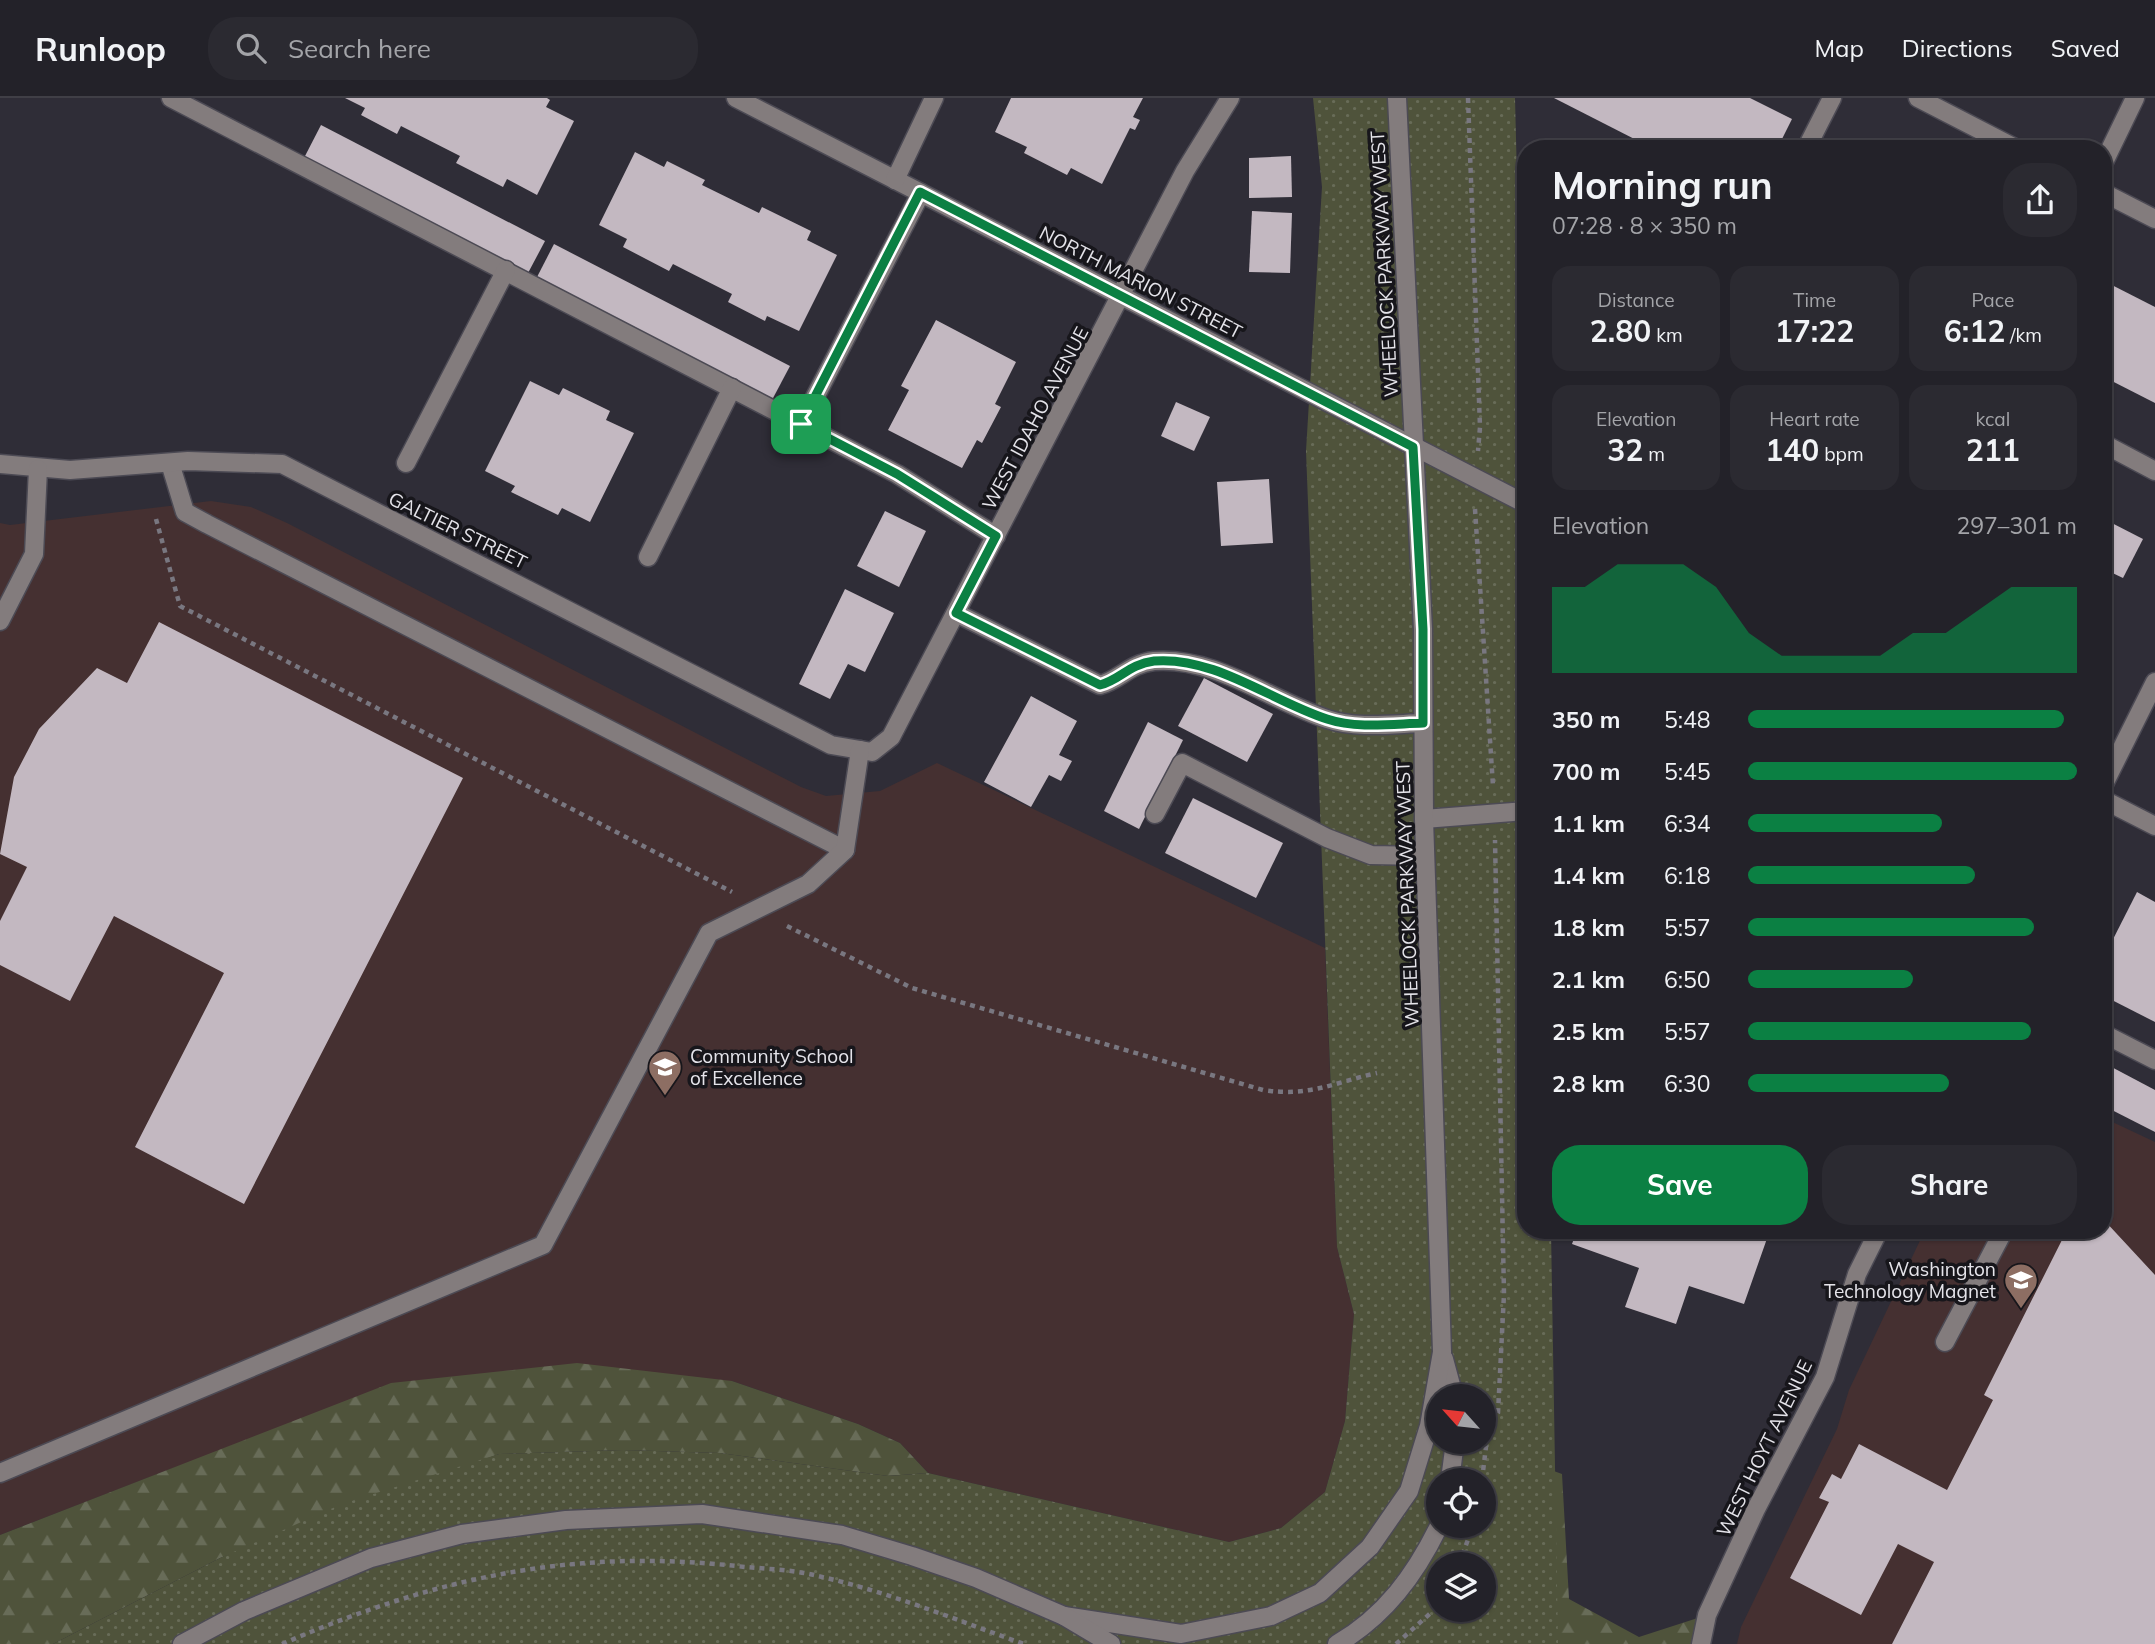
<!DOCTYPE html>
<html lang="en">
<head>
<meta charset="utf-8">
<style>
	body { margin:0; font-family:Mulish,sans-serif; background:#2b2a31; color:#f1f3f6; height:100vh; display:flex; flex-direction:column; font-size:26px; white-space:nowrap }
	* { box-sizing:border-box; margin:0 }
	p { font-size:23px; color:#a3a4a8 }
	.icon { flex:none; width:38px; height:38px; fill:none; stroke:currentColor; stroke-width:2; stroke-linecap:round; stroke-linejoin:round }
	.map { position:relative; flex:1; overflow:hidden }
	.drawer { position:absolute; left:1517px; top:42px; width:595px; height:1099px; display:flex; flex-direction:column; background:#232229; border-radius:28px; box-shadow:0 2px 5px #0004,0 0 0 2px #403f46 }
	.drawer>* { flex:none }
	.needle { width:46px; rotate:297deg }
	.tools { position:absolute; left:1426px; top:1286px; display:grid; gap:14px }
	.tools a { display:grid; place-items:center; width:70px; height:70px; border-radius:50%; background:#232229; box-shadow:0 2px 5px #0004,0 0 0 2px #403f46; font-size:35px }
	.pin { position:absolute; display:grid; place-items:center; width:60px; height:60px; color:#fff; margin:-30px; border-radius:14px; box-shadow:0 4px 10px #0006 }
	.round { display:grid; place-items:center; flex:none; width:74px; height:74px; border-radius:28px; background:#2b2a31 }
	.overview { display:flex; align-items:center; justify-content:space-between; height:119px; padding:0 35px }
	h1 { font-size:38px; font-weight:700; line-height:52px }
	.stats { display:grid; grid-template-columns:repeat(3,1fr); gap:10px; height:119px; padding:7px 35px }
	.stats div { display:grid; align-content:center; border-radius:18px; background:#2b2a31; text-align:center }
	.stats b { font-size:30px; font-weight:700 }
	.stats small { font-size:19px; font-weight:400 }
	.stats p { font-size:19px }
	.chart { height:196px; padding:14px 35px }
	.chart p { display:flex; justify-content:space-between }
	.chart svg { width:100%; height:126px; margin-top:7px; fill:#0b8043; opacity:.7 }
	.cta { display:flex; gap:14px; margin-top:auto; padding:14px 35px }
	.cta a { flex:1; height:80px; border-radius:28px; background:#0b8043; color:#fff; font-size:28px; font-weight:700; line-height:80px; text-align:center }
	.cta a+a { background:#2b2a31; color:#f1f3f6 }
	ul { padding:0 35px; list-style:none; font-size:23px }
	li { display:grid; grid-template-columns:112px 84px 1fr; align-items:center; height:52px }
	li i { height:18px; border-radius:9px; background:#0b8043 }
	header { display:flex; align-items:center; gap:42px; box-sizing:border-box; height:98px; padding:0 35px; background:#232229; border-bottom:2px solid #403f46 }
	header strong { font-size:33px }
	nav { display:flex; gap:38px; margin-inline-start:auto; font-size:24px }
	.search { width:490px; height:63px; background:#2b2a31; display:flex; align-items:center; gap:18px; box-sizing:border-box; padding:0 24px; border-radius:28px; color:#a3a4a8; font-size:26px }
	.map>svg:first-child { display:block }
</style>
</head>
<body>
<header>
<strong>Runloop</strong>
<div class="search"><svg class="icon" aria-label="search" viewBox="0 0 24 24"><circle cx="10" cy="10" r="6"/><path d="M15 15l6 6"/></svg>Search here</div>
<nav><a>Map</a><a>Directions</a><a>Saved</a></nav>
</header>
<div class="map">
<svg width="2155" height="1546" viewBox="0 0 2155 1546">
	<defs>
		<pattern id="forest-firs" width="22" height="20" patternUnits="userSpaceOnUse" patternTransform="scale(1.75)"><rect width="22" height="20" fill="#4f533b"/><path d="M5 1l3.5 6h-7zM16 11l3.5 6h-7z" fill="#686c58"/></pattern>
		<pattern id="park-dots" width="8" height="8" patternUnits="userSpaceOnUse" patternTransform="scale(1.75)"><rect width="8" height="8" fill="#4f533b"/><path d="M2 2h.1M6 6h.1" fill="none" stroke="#686c58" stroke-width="1.8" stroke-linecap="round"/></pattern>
	</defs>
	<rect width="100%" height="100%" fill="#2f2d37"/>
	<g fill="#453031">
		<polygon points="211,403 251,409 287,425 801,689 826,698 880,693 937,665 1325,850 1337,1149 1354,1216 1345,1323 1325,1394 1281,1430 1229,1444 928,1375 900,1345 858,1326 732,1283 181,1367 0,1437 0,425 10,427"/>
		<polygon points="2104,1020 2155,1044 2155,1546 1737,1546 1741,1529 1837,1331 1849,1292 1925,1132 2104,1132"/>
	</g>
	<g fill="url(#forest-firs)">
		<polygon points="577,1265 732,1283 858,1326 900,1345 928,1375 888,1378 720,1355 623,1352 499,1356 220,1460 53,1546 0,1546 0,1437 391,1285"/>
		<polygon points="1523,1362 1562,1376 1569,1501 1639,1539 1707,1517 1701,1546 1463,1546 1484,1512 1484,1466"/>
	</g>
	<path fill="url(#park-dots)" fill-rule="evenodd" d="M1313,0H1515L1523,324L1526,326V1132H1551L1558,1546H53L220,1460L342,1406L499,1356L623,1352L720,1355L888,1378L928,1375L1229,1444L1281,1430L1325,1394L1345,1323L1354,1216L1337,1149L1306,353L1322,89ZM1438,1298H1484V1344H1438ZM1438,1382H1484V1428H1438ZM1438,1466H1484V1512H1438Z"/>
	<g fill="#c3b8c1">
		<polygon points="345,0 547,0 550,2 546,9 574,23 537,97 507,81 503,89 456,65 460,58 401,28 397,36 361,17 365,10"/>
		<polygon points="1011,0 1143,0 1133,19 1140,22 1135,32 1130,30 1102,86 1071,70 1067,77 1024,55 1027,49 995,34"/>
		<polygon points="1554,0 1750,0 1792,21 1777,51 1654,51"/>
		<polygon points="321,27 545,143 528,175 304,60"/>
		<polygon points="635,54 664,69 667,63 705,82 702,87 759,115 762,109 811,133 807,142 837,157 799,233 767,218 765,223 728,204 732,196 673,166 669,173 623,149 627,141 599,127"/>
		<polygon points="1291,58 1292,99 1249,100 1249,60"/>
		<polygon points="1252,113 1292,115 1290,175 1249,174"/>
		<polygon points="554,146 790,268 772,302 536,181"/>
		<polygon points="2104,183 2155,209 2155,305 2104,279"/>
		<polygon points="936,222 1016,264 995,306 1001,309 982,345 977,342 962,370 888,332 909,292 901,288"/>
		<polygon points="530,283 559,297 563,290 610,313 606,322 634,335 590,424 562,410 558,417 511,394 515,388 485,373"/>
		<polygon points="1176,304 1210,319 1194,353 1161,338"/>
		<polygon points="1269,381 1273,445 1221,448 1217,384"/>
		<polygon points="885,413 926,433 899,489 857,468"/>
		<polygon points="2104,421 2143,441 2123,480 2104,471"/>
		<polygon points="845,491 894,515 865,574 848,566 830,601 799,586"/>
		<polygon points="2104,521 2113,526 2104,544"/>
		<polygon points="159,524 463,680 244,1106 135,1049 224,875 114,818 70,903 0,867 0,823 27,769 0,756 14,679 39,631 97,570 127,585"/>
		<polygon points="1204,580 1273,616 1247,664 1178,628"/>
		<polygon points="1031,598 1077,623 1059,657 1072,663 1061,683 1049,677 1031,709 984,684"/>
		<polygon points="1148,624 1183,642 1139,731 1104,713"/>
		<polygon points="1193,700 1283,745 1256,800 1165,755"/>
		<polygon points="2137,794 2155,804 2155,924 2104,898 2104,859"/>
		<polygon points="2104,965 2155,992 2155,1034 2104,1008"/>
		<polygon points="2104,1122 2155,1177 2155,1546 1892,1546 1934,1464 1898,1446 1861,1517 1790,1480 1829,1404 1819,1400 1832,1376 1841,1381 1859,1346 1947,1392 1993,1302 1984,1297 2067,1132 2104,1132"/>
		<polygon points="1577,1132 1770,1132 1744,1206 1689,1188 1676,1226 1625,1209 1639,1170 1572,1146"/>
	</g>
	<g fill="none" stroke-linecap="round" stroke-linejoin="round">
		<g stroke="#4c4a54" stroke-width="21">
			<g id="minor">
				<polyline points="171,0 897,376 996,438"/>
				<polyline points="736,0 1526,406"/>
				<polyline points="1918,0 2017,51"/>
				<polyline points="1806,51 1832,0"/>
				<polyline points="2104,64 2135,0"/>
				<polyline points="895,82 934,0"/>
				<polyline points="2104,95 2155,121"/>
				<polyline points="801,326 921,95"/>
				<polyline points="2104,346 2155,373"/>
				<polyline points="170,365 185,414 207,426 845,752"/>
				<polyline points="406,365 506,172"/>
				<polyline points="0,366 70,372 188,363 282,366 831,647 872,654 891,639 1185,73 1230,0"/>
				<polyline points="648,459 732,290"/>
				<path d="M956,515L1100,587C1120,582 1129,566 1154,563C1215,558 1271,603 1327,621C1357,631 1392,626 1423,625"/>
				<polyline points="0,523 34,456 38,371"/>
				<polyline points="2104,686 2155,584"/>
				<polyline points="2104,702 2155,728"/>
				<polyline points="1155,716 1182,665 1327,740 1371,757 1425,758"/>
				<polyline points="1424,721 1526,713"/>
				<polyline points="2104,936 2155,962"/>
				<polyline points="1945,1244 2004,1132"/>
				<polyline points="1444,1261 1454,1298"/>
				<polyline points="0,1375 543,1147 709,835 808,786 845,752 860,652"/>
				<polyline points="1450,1382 1455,1344"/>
				<polyline points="1064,1518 1181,1536 1271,1518 1320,1495 1370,1449 1409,1393 1429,1328 1442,1254 1424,721 1423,531 1397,0"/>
				<polyline points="182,1546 244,1513 371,1460 462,1436 566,1422 702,1416 842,1437 912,1458 976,1480 1064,1518 1111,1546"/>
				<path d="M1337,1546C1385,1518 1415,1477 1439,1428"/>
				<polyline points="1701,1546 1707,1517 1756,1411 1825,1279 1857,1176 1879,1132"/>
			</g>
		</g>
		<g stroke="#797780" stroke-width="4.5" stroke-dasharray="5 5" stroke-linecap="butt">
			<polyline points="1468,0 1480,329 1478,353"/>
			<polyline points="1475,411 1493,688"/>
			<polyline points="156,421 180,508 732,794"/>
			<path d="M787,828L912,890L1263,992C1310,999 1332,985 1377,975"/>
			<polyline points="1482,1382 1488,1332 1498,1315 1504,1196 1495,742"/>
			<polyline points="1459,1466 1473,1428"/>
			<path d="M282,1546C438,1479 574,1449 745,1469C769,1471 795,1472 818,1478C889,1494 956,1522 1024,1546"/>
			<polyline points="1396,1546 1434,1512 1438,1504"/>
		</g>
		<use href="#minor" stroke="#837c7d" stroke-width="18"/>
	</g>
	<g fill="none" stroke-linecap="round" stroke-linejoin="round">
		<g stroke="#fff" stroke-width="14">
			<path id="route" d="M920,94L1413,349L1423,531V625C1392,626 1357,631 1327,621C1271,603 1215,558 1154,563C1129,566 1120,582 1100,587L956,515L996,438L897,376L801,326Z"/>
		</g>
		<use href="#route" stroke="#0b8043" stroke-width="9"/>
	</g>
	<defs>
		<g id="school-pin" transform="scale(1.75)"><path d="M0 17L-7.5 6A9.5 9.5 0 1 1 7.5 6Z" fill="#8d6e63" stroke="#17161b"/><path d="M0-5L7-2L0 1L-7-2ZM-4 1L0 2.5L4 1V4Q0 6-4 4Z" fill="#fff"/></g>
	</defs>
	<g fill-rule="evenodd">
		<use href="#school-pin" x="665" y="969"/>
		<use href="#school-pin" x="2021" y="1182"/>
	</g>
	<g text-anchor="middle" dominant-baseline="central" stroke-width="7" stroke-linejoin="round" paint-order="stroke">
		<g font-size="19" fill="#e5e4ea" stroke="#17161b">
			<text transform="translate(1384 166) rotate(-93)">WHEELOCK PARKWAY WEST</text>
			<text transform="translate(1141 184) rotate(27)">NORTH MARION STREET</text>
			<text transform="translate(1035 320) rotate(-62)">WEST IDAHO AVENUE</text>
			<text transform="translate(458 432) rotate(26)">GALTIER STREET</text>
			<text transform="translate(1407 796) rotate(-92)">WHEELOCK PARKWAY WEST</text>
			<text transform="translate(1764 1350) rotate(-64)">WEST HOYT AVENUE</text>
		</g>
		<g font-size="19" fill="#e5e4ea" stroke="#17161b" text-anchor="start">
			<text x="690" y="958">Community School<tspan x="690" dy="22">of Excellence</tspan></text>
			<text x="1996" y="1171" text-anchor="end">Washington<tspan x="1996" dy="22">Technology Magnet</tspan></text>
		</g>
	</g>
</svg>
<div class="tools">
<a><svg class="needle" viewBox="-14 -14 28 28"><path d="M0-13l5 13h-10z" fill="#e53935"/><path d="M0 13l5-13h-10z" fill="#a3a4a8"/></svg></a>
<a><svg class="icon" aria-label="locate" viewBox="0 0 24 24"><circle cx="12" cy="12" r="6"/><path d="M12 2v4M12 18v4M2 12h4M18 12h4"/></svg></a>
<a><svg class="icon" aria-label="layers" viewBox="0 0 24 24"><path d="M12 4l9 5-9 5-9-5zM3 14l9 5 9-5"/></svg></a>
</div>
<div class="pin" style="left:801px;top:326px;background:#1e9e55"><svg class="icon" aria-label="arrive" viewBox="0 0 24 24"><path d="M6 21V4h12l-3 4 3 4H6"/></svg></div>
<section class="drawer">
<div class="overview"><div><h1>Morning run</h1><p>07:28 · 8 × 350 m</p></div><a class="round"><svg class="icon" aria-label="share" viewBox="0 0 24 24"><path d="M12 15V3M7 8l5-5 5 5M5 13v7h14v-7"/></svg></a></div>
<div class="stats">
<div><p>Distance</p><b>2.80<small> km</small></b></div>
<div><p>Time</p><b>17:22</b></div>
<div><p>Pace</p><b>6:12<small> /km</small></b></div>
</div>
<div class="stats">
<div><p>Elevation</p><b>32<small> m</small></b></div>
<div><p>Heart rate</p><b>140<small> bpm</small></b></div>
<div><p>kcal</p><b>211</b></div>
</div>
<div class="chart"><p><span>Elevation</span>297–301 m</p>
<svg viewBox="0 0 160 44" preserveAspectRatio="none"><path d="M0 44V14L10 14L20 6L30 6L40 6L50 14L60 30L70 38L80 38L90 38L100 38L110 30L120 30L130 22L140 14L150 14L160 14V44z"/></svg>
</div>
<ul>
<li><b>350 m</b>5:48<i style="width:96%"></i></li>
<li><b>700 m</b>5:45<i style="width:100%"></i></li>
<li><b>1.1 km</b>6:34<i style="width:59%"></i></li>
<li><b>1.4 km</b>6:18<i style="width:69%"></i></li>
<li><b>1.8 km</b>5:57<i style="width:87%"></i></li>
<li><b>2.1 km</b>6:50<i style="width:50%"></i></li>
<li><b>2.5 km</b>5:57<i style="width:86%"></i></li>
<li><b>2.8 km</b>6:30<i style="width:61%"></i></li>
</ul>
<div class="cta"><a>Save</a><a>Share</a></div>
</section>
</div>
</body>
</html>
